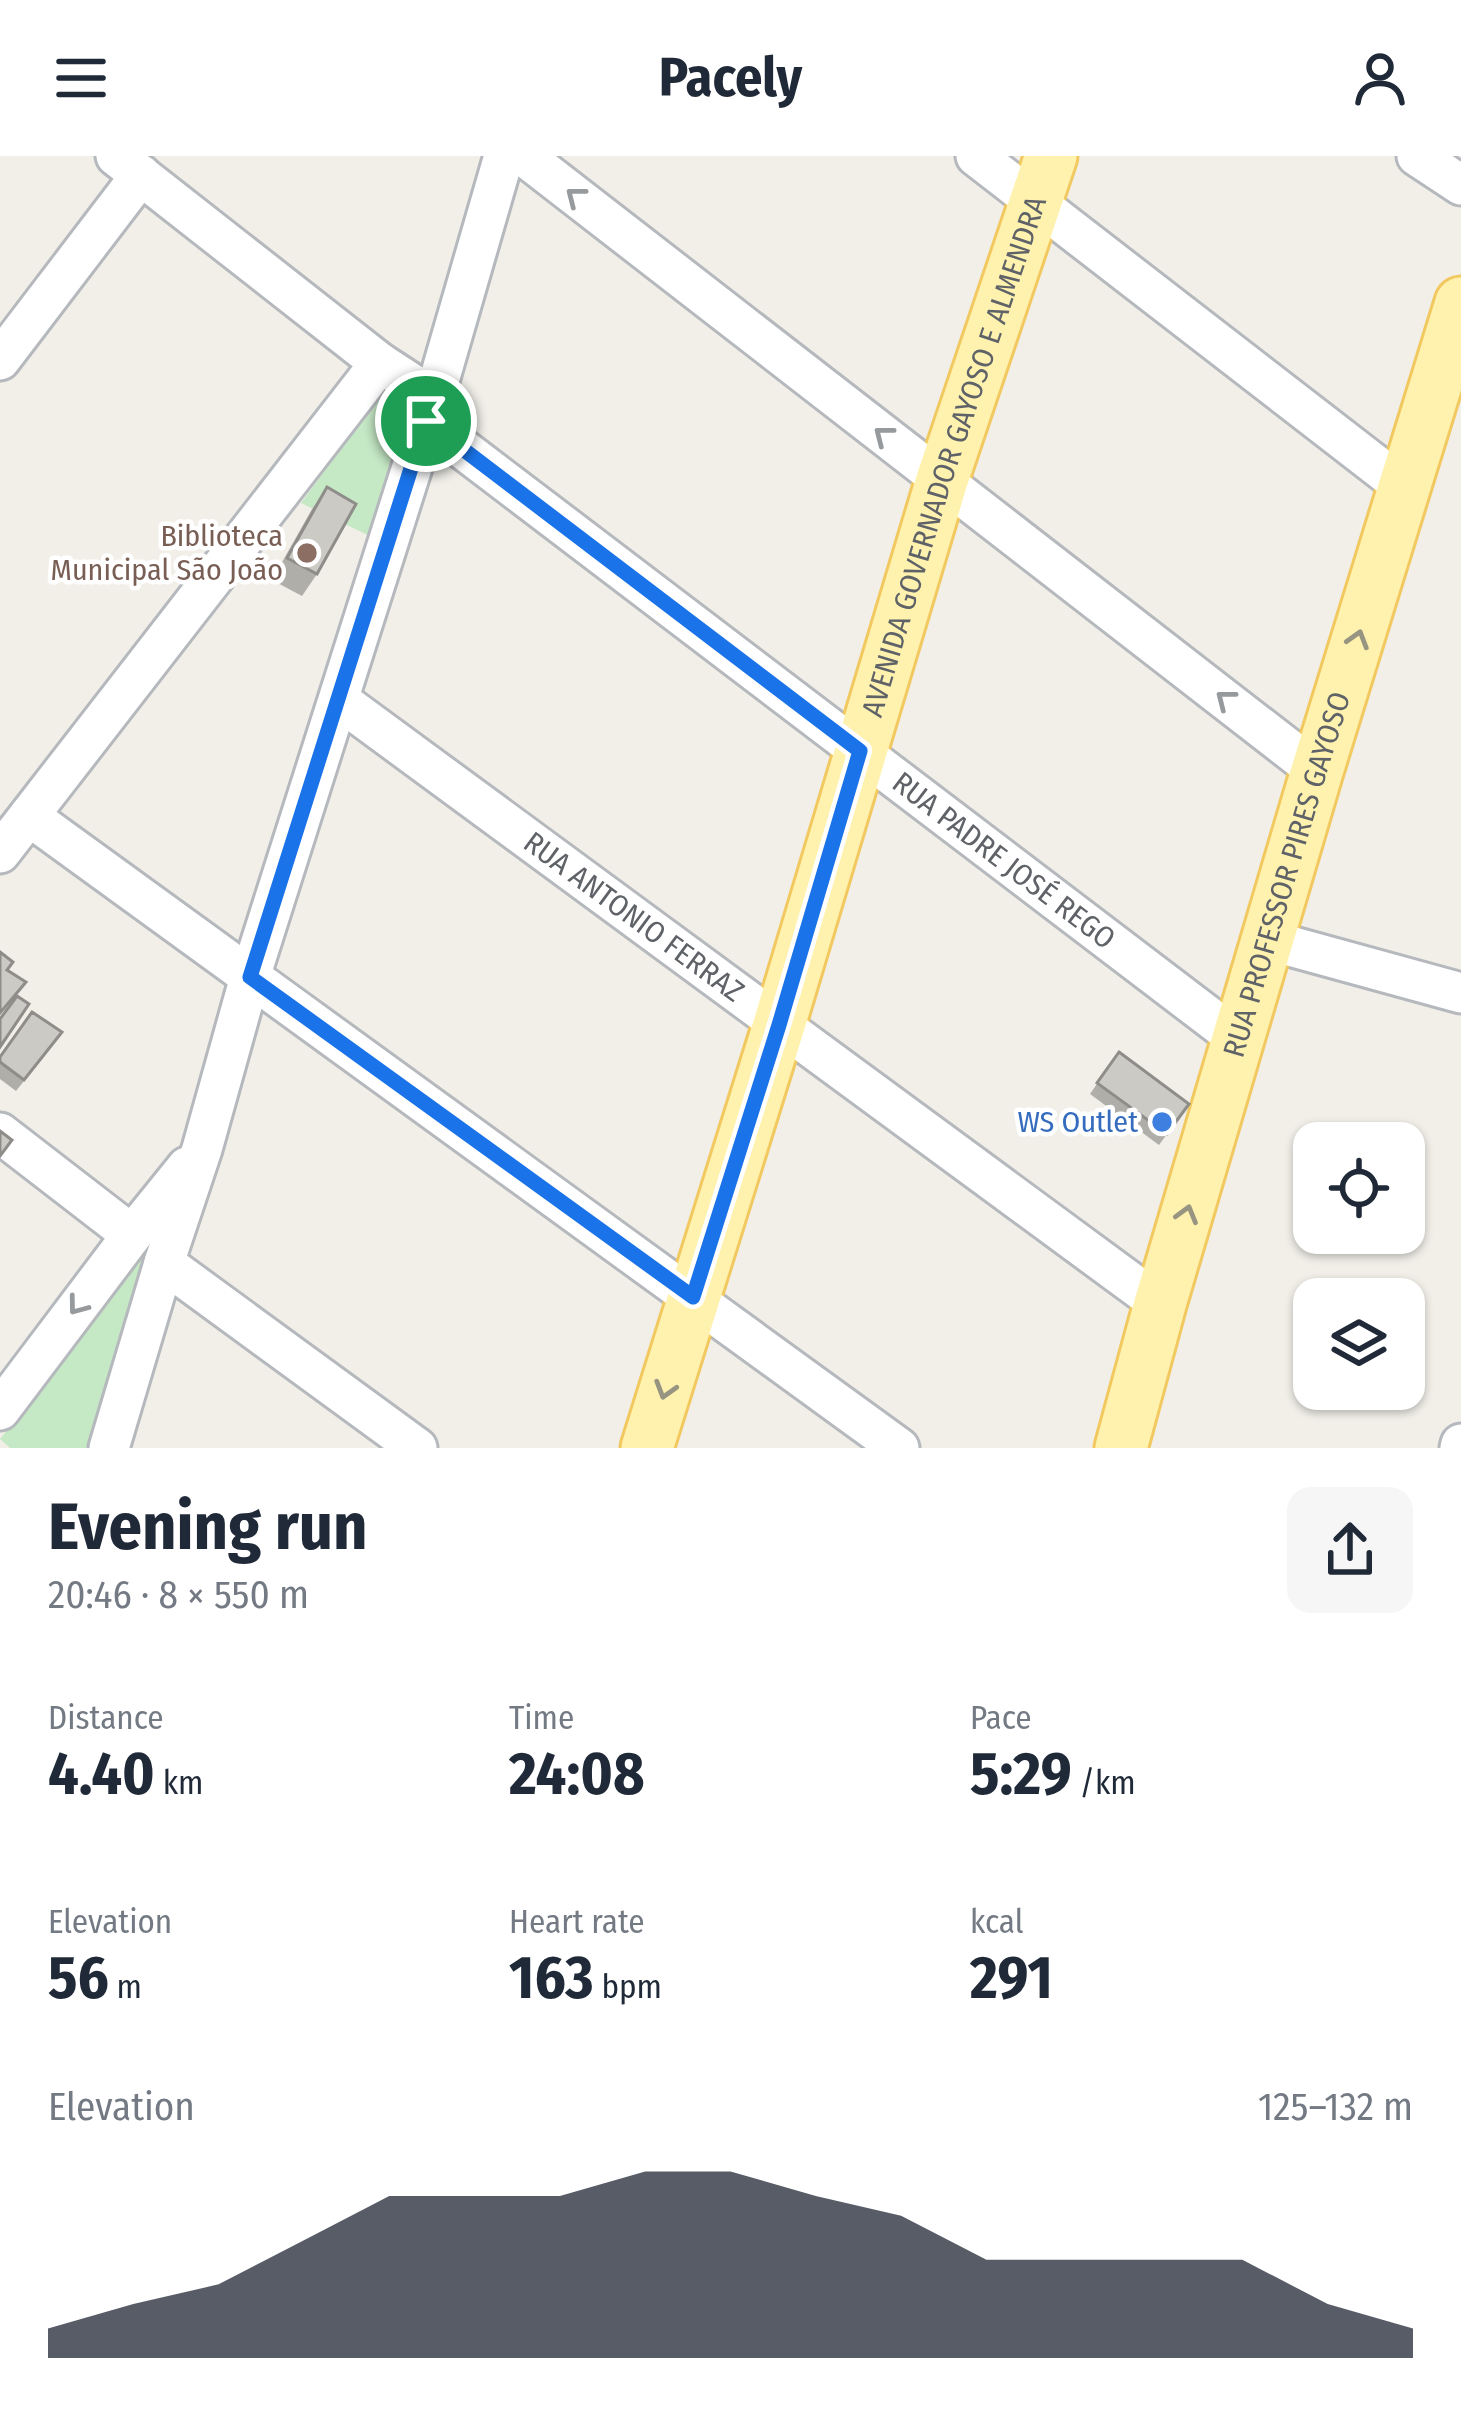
<!DOCTYPE html>
<html lang="en">
<head>
<meta charset="utf-8">
<style>
	body { margin:0; font-family:"Fira Sans Condensed",sans-serif; background:#f6f6f7; color:#1f2937; height:100vh; display:flex; flex-direction:column; font-size:45px; white-space:nowrap }
	* { box-sizing:border-box; margin:0 }
	p { font-size:39px; color:#747a83 }
	.icon { flex:none; width:66px; height:66px; fill:none; stroke:currentColor; stroke-width:2; stroke-linecap:round; stroke-linejoin:round }
	.map { position:relative; height:1292px; overflow:hidden }
	.details { display:flex; flex-direction:column; background:#fff; flex:1 }
	.details>* { flex:none }
	.controls { position:absolute; left:1293px; top:966px; display:grid; gap:24px }
	.controls a { display:grid; place-items:center; width:132px; height:132px; border-radius:24px; background:#fff; box-shadow:0 3px 9px #0004; font-size:60px }
	.pin { position:absolute; display:grid; place-items:center; width:102px; height:102px; color:#fff; margin:-51px; border:6px solid #fff; border-radius:50%; box-shadow:0 3px 12px #0007 }
	.round { display:grid; place-items:center; flex:none; width:126px; height:126px; border-radius:24px; background:#f6f6f7 }
	.head { display:flex; align-items:center; justify-content:space-between; height:204px; padding:0 48px }
	h1 { font-size:66px; font-weight:700; line-height:90px }
	.metrics { display:grid; grid-template-columns:repeat(3,1fr); gap:18px; height:204px; padding:12px 48px }
	.metrics div { display:grid; align-content:center }
	.metrics b { font-size:60px; font-weight:700 }
	.metrics small { font-size:33px; font-weight:400 }
	.metrics p { font-size:33px }
	.chart { height:336px; padding:24px 48px }
	.chart p { display:flex; justify-content:space-between }
	.chart svg { width:100%; height:216px; margin-top:12px; fill:#111827; opacity:.7 }
	header { display:flex; justify-content:space-between; align-items:center; height:156px; padding:0 48px; background:#fff; font-size:54px; font-weight:700 }
	.map>svg:first-child { display:block }
</style>
</head>
<body>
<header><svg class="icon" aria-label="menu" viewBox="0 0 24 24"><path d="M4 6h16M4 12h16M4 18h16"/></svg>Pacely<svg class="icon" aria-label="person" viewBox="0 0 24 24"><circle cx="12" cy="8" r="4"/><path d="M4 21q1-7 8-7t8 7"/></svg></header>
<div class="map">
<svg width="1461" height="1292" viewBox="0 0 1461 1292">
	<rect width="100%" height="100%" fill="#f1efe8"/>
	<g fill="#c5e8c5">
		<polygon points="393,222 427,247 376,383 301,347"/>
		<polygon points="152,1089 99,1292 10,1292 0,1283"/>
	</g>
	<g fill="none" stroke-linecap="round" stroke-linejoin="round">
		<g stroke="#b5b8bc" stroke-width="45">
			<g id="minor">
				<polyline points="116,0 380,207 434,242"/>
				<polyline points="524,0 1317,615"/>
				<polyline points="976,0 1404,331"/>
				<polyline points="1417,0 1461,29"/>
				<polyline points="0,204 141,19"/>
				<path id="s1" d="M426,265L1238,883"/>
				<path id="s2" d="M339,544L1160,1148"/>
				<polyline points="29,660 899,1292"/>
				<polyline points="0,697 380,207"/>
				<polyline points="1268,784 1461,837"/>
				<polyline points="0,977 132,1079"/>
				<polyline points="164,1107 417,1292"/>
				<polyline points="0,1254 132,1079 187,1011"/>
				<polyline points="109,1292 164,1107 202,993 250,821 434,242 504,0"/>
				<polyline points="1460,1292 1461,1288"/>
			</g>
		</g>
		<g stroke="#f2c960" stroke-width="57">
			<g id="major">
				<path id="s3" d="M647,1292L779,869L942,324L1051,0"/>
				<path id="s4" d="M1121,1292L1160,1148L1317,615L1461,147"/>
			</g>
		</g>
		<use href="#minor" stroke="#fff" stroke-width="39"/>
		<use href="#major" stroke="#fff2af" stroke-width="51"/>
	</g>
	<g fill="#afaea9">
		<polygon points="327,331 317,418 302,440 272,424 312,353"/>
		<polygon points="54,887 16,935 0,923 0,901"/>
		<polygon points="1119,896 1189,948 1159,989 1090,938"/>
	</g>
	<g fill="#cccac5" stroke="#8f8d8a" stroke-width="3">
		<polygon points="327,331 356,348 317,418 287,402"/>
		<polygon points="0,796 13,806 7,814 26,826 0,857"/>
		<polygon points="17,840 29,848 0,891 0,863"/>
		<polygon points="32,856 62,876 24,924 0,906 0,901"/>
		<polygon points="1119,896 1189,948 1167,978 1097,927"/>
		<polygon points="0,975 12,984 0,1000"/>
	</g>
	<defs><path id="oneway-chevron" d="M-2-3.5L2.5 0L-2 3.5" fill="none" stroke-width="1.6" stroke-linecap="round" stroke-linejoin="round" transform="scale(3)"/></defs>
	<g stroke="#979a9d">
		<use href="#oneway-chevron" transform="translate(575 40) rotate(-142)"/>
		<use href="#oneway-chevron" transform="translate(883 279) rotate(-142)"/>
		<use href="#oneway-chevron" transform="translate(1225 543) rotate(-142)"/>
		<use href="#oneway-chevron" transform="translate(77 1150) rotate(127)"/>
	</g>
	<g stroke="#979581">
		<use href="#oneway-chevron" transform="translate(1358 483) rotate(-73)"/>
		<use href="#oneway-chevron" transform="translate(1187 1058) rotate(-74)"/>
		<use href="#oneway-chevron" transform="translate(665 1234) rotate(107)"/>
	</g>
	<g fill="none" stroke-linecap="round" stroke-linejoin="round">
		<g stroke="#fff" stroke-width="24">
			<polygon id="route" points="426,265 860,595 779,869 693,1141 250,821"/>
		</g>
		<use href="#route" stroke="#1a73e8" stroke-width="15"/>
	</g>
	<circle fill="#8d6e63" stroke="#fff" stroke-width="4.5" cx="307" cy="397" r="12"/>
	<circle fill="#3f7fe0" stroke="#fff" stroke-width="4.5" cx="1162" cy="966" r="12"/>
	<g text-anchor="middle" dominant-baseline="central" stroke-width="9" stroke-linejoin="round" paint-order="stroke">
		<g font-size="30" fill="#5f6368" stroke="#fff">
			<text stroke="none"><textPath href="#s3" startOffset="1038">AVENIDA GOVERNADOR GAYOSO E ALMENDRA</textPath></text>
			<text stroke="none"><textPath href="#s1" startOffset="726">RUA PADRE JOSÉ REGO</textPath></text>
			<text stroke="none"><textPath href="#s4" startOffset="597">RUA PROFESSOR PIRES GAYOSO</textPath></text>
			<text stroke="none"><textPath href="#s2" startOffset="366">RUA ANTONIO FERRAZ</textPath></text>
		</g>
		<g font-size="30" fill="#785e54" stroke="#fff" text-anchor="end">
			<text x="283" y="380">Biblioteca<tspan x="283" dy="34">Municipal São João</tspan></text>
		</g>
		<g font-size="30" fill="#366cbe" stroke="#fff" text-anchor="end">
			<text x="1138" y="966">WS Outlet</text>
		</g>
	</g>
</svg>
<div class="controls">
<a><svg class="icon" aria-label="locate" viewBox="0 0 24 24"><circle cx="12" cy="12" r="6"/><path d="M12 2v4M12 18v4M2 12h4M18 12h4"/></svg></a>
<a><svg class="icon" aria-label="layers" viewBox="0 0 24 24"><path d="M12 4l9 5-9 5-9-5zM3 14l9 5 9-5"/></svg></a>
</div>
<div class="pin" style="left:426px;top:265px;background:#1e9e55"><svg class="icon" aria-label="arrive" viewBox="0 0 24 24"><path d="M6 21V4h12l-3 4 3 4H6"/></svg></div>
</div>
<section class="details">
<div class="head"><div><h1>Evening run</h1><p>20:46 · 8 × 550 m</p></div><a class="round"><svg class="icon" aria-label="share" viewBox="0 0 24 24"><path d="M12 15V3M7 8l5-5 5 5M5 13v7h14v-7"/></svg></a></div>
<div class="metrics">
<div><p>Distance</p><b>4.40<small> km</small></b></div>
<div><p>Time</p><b>24:08</b></div>
<div><p>Pace</p><b>5:29<small> /km</small></b></div>
</div>
<div class="metrics">
<div><p>Elevation</p><b>56<small> m</small></b></div>
<div><p>Heart rate</p><b>163<small> bpm</small></b></div>
<div><p>kcal</p><b>291</b></div>
</div>
<div class="chart"><p><span>Elevation</span>125–132 m</p>
<svg viewBox="0 0 160 44" preserveAspectRatio="none"><path d="M0 44V38L10 33L20 29L30 20L40 11L50 11L60 11L70 6L80 6L90 11L100 15L110 24L120 24L130 24L140 24L150 33L160 38V44z"/></svg>
</div>
</section>
</body>
</html>
